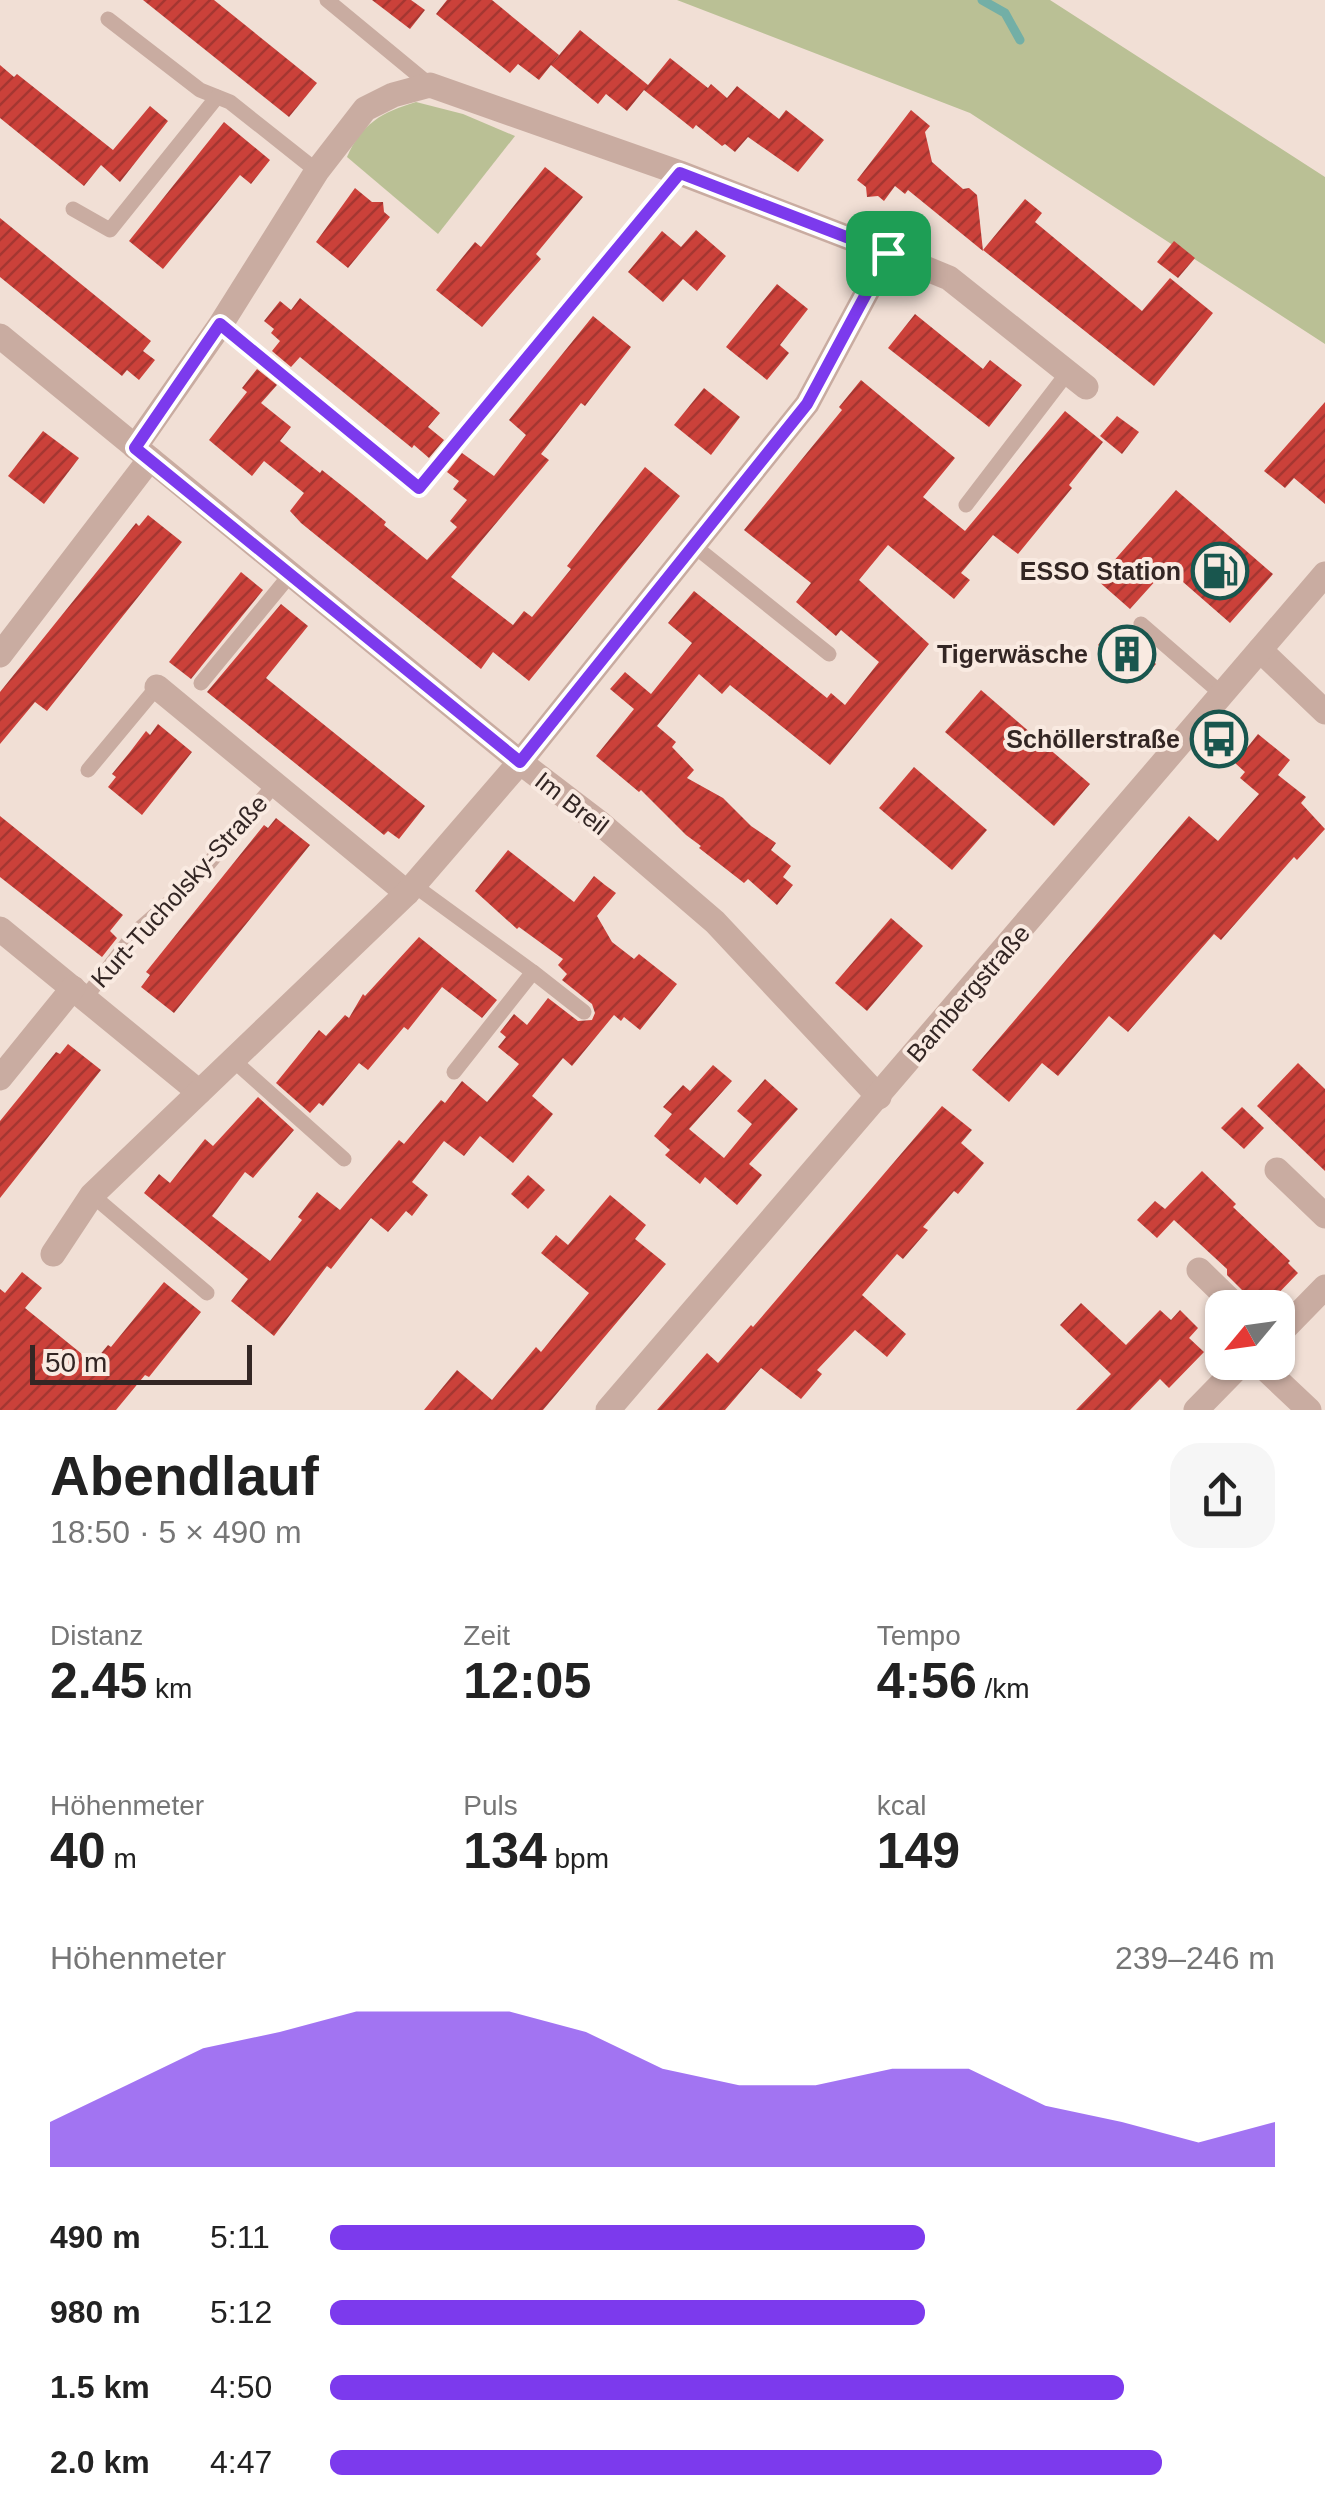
<!DOCTYPE html>
<html lang="de">
<head>
<meta charset="utf-8">
<style>
	body { margin:0; font-family:Arial,sans-serif; background:#f6f6f6; color:#222; height:100vh; display:flex; flex-direction:column; font-size:38px; white-space:nowrap }
	* { box-sizing:border-box; margin:0 }
	p { font-size:32px; color:#767676 }
	.icon { flex:none; width:55px; height:55px; fill:none; stroke:currentColor; stroke-width:2; stroke-linecap:round; stroke-linejoin:round }
	.map { position:relative; height:1410px; overflow:hidden }
	.side { display:flex; flex-direction:column; background:#fff; flex:1 }
	.side>* { flex:none }
	.needle { width:65px; rotate:241deg }
	.controls { position:absolute; left:1205px; top:1290px; display:grid; gap:20px }
	.controls a { display:grid; place-items:center; width:90px; height:90px; border-radius:20px; background:#fff; box-shadow:0 2px 8px #0004; font-size:50px }
	.scale { position:absolute; left:30px; bottom:25px; width:222px; box-sizing:border-box; padding-left:10px; border:5px solid #332624; border-top:0; font-size:28px; line-height:35px; white-space:nowrap; color:#332624; -webkit-text-stroke:8px #f9eae1; paint-order:stroke }
	.pin { position:absolute; display:grid; place-items:center; width:85px; height:85px; color:#fff; margin:-42px; border-radius:20px; box-shadow:0 5px 15px #0006 }
	.round { display:grid; place-items:center; flex:none; width:105px; height:105px; border-radius:30px; background:#f6f6f6 }
	.head { display:flex; align-items:center; justify-content:space-between; height:170px; padding:0 50px }
	h1 { font-size:55px; font-weight:600; line-height:75px }
	.figures { display:grid; grid-template-columns:repeat(3,1fr); gap:15px; height:170px; padding:10px 50px }
	.figures div { display:grid; align-content:center }
	.figures b { font-size:50px; font-weight:600 }
	.figures small { font-size:28px; font-weight:400 }
	.figures p { font-size:28px }
	.chart { height:280px; padding:20px 50px }
	.chart p { display:flex; justify-content:space-between }
	.chart svg { width:100%; height:180px; margin-top:10px; fill:#7c3aed; opacity:.7 }
	ul { padding:0 50px; list-style:none; font-size:32px }
	li { display:grid; grid-template-columns:160px 120px 1fr; align-items:center; height:75px }
	li i { height:25px; border-radius:12px; background:#7c3aed }
	.map>svg:first-child { display:block }
</style>
</head>
<body>
<div class="map">
<svg width="1325" height="1410" viewBox="0 0 1325 1410">
	<defs>
		<pattern id="building-hatch" width="6" height="6" patternUnits="userSpaceOnUse" patternTransform="scale(2.5)"><rect width="6" height="6" fill="#cb413a"/><path d="M-1 1l2-2M0 6l6-6M5 7l2-2" fill="none" stroke="#a53631"/></pattern>
	</defs>
	<rect width="100%" height="100%" fill="#f1dfd5"/>
	<g fill="#bac095">
		<polygon points="677,0 1050,0 1325,177 1325,344 970,113"/>
		<path d="M416,102L463,114L515,136L438,234L347,157C361,124 382,112 416,102Z"/>
	</g>
	<g fill="none" stroke-linecap="round" stroke-linejoin="round">
		<polyline stroke="#73afa6" stroke-width="9" points="982,0 1005,13 1020,40"/>
	</g>
	<g fill="url(#building-hatch)">
		<polygon points="143,0 214,0 317,83 289,117"/>
		<polygon points="372,0 411,0 425,10 410,29"/>
		<polygon points="447,0 492,0 559,55 551,65 580,30 648,85 670,58 708,88 711,84 727,98 737,86 779,119 786,110 824,140 798,172 748,137 735,152 725,144 722,146 696,125 693,129 644,90 627,111 606,94 598,104 551,65 539,80 518,64 510,73 436,14"/>
		<polygon points="0,65 14,77 17,74 113,150 150,106 168,121 120,182 101,165 84,186 0,118"/>
		<polygon points="911,110 930,126 925,132 932,162 963,189 969,188 977,195 983,251 908,190 905,194 895,186 884,201 878,196 867,197 866,187 857,180"/>
		<polygon points="224,122 270,160 251,184 240,175 163,269 129,241"/>
		<polygon points="545,167 583,197 536,254 541,259 482,327 436,290 475,242 481,247"/>
		<polygon points="355,188 372,202 383,202 384,212 390,217 348,268 316,242"/>
		<polygon points="1025,199 1042,213 1035,222 1142,311 1170,278 1213,313 1154,386 983,250"/>
		<polygon points="0,218 151,341 143,351 155,360 139,380 127,370 122,376 0,277"/>
		<polygon points="696,230 726,256 697,291 683,279 663,302 628,272 662,231 681,247"/>
		<polygon points="1174,241 1195,258 1178,278 1157,262"/>
		<polygon points="777,284 808,309 780,345 789,353 767,380 726,347"/>
		<polygon points="300,298 440,413 428,427 444,440 429,458 414,445 412,448 300,357 291,367 272,351 280,341 271,333 274,329 264,321 280,301 291,310"/>
		<polygon points="915,314 983,369 990,360 1022,385 989,427 888,348"/>
		<polygon points="593,316 631,347 585,406 581,403 541,454 549,460 451,577 513,625 524,611 532,617 571,569 567,566 645,467 680,496 529,681 493,652 481,669 301,523 290,511 304,493 264,461 252,476 209,440 247,392 242,388 257,369 277,385 261,403 291,427 280,441 320,473 322,470 351,493 386,522 384,525 427,560 457,527 450,521 467,500 453,489 459,481 447,472 462,453 494,476 526,435 509,420"/>
		<polygon points="861,380 955,458 923,497 965,531 1065,411 1103,442 1069,485 1072,488 1018,554 993,535 961,573 970,580 954,599 888,545 859,580 929,644 830,765 730,685 722,694 699,674 657,726 676,742 672,747 694,770 687,778 723,798 751,826 776,843 771,850 791,866 783,877 793,885 777,905 748,879 744,883 699,848 701,846 686,835 641,790 639,792 596,756 634,709 610,689 625,672 651,694 692,643 668,623 694,591 827,698 831,693 845,705 879,662 841,630 836,636 796,602 811,583 744,530 842,410 839,407"/>
		<polygon points="704,388 740,417 711,455 674,425"/>
		<polygon points="1325,402 1325,504 1294,478 1285,488 1264,471"/>
		<polygon points="1117,416 1139,432 1122,454 1100,436"/>
		<polygon points="43,431 79,458 44,504 8,476"/>
		<polygon points="1176,490 1273,574 1230,623 1167,568 1130,609 1097,580"/>
		<polygon points="148,515 182,542 47,711 35,702 0,744 0,692 136,523 139,526"/>
		<polygon points="241,572 263,590 191,679 169,662"/>
		<polygon points="281,604 308,626 266,678 425,806 399,839 388,831 384,835 207,692"/>
		<polygon points="1114,627 1156,664 1140,681 1098,645"/>
		<polygon points="981,690 1090,784 1054,826 945,732"/>
		<polygon points="158,724 192,752 142,815 108,787 116,777 112,774 130,752 146,731 150,735"/>
		<polygon points="1258,734 1290,760 1278,775 1306,797 1301,803 1325,829 1297,860 1294,857 1221,940 1214,934 1128,1032 1109,1016 1058,1076 1042,1063 1009,1102 972,1070 1189,816 1218,841 1259,794 1240,778 1245,772 1235,763"/>
		<polygon points="914,767 987,830 952,870 879,808"/>
		<polygon points="0,816 123,915 110,931 117,938 102,957 0,877"/>
		<polygon points="276,818 310,845 174,1013 141,987 150,975 146,972 264,825 268,828"/>
		<polygon points="508,850 574,902 594,876 605,885 616,893 597,916 612,942 634,959 639,954 677,984 640,1030 624,1017 621,1021 614,1015 572,1066 563,1058 532,1096 553,1114 513,1163 480,1136 464,1156 444,1141 412,1182 428,1195 412,1216 406,1211 388,1232 371,1218 331,1269 327,1266 274,1336 231,1301 248,1279 144,1193 159,1174 170,1183 205,1139 213,1146 258,1097 294,1130 253,1178 245,1172 212,1216 270,1261 302,1220 298,1217 317,1192 340,1210 399,1140 404,1144 441,1100 445,1103 462,1081 487,1102 519,1064 498,1047 506,1037 500,1032 514,1014 527,1025 548,998 578,1021 592,1020 595,1013 592,1004 562,980 567,974 558,965 563,959 519,927 517,929 475,891"/>
		<polygon points="891,918 923,946 867,1011 835,983"/>
		<polygon points="419,937 497,1000 482,1018 442,987 408,1030 404,1027 368,1070 359,1063 323,1106 319,1103 310,1113 276,1083 319,1030 326,1036 345,1015 349,1018 363,994 365,996"/>
		<polygon points="68,1044 101,1070 0,1198 0,1121 56,1052 60,1054"/>
		<polygon points="1298,1063 1325,1089 1325,1171 1257,1106"/>
		<polygon points="713,1065 732,1081 689,1129 724,1158 752,1124 737,1111 765,1079 798,1109 749,1164 762,1175 737,1205 705,1177 700,1184 665,1155 670,1150 654,1136 672,1114 663,1107 683,1085 690,1091"/>
		<polygon points="942,1106 972,1130 961,1143 984,1163 958,1194 954,1191 923,1227 928,1230 903,1259 897,1254 862,1295 906,1334 887,1357 855,1330 817,1370 822,1374 801,1399 761,1368 725,1410 657,1410 707,1353 718,1363 751,1325 753,1327"/>
		<polygon points="1242,1107 1264,1128 1244,1149 1221,1128"/>
		<polygon points="1202,1171 1236,1204 1233,1207 1290,1261 1288,1263 1298,1273 1266,1306 1258,1299 1251,1299 1227,1275 1227,1269 1174,1220 1157,1238 1137,1220 1155,1201 1165,1209"/>
		<polygon points="528,1175 545,1190 528,1209 511,1194"/>
		<polygon points="610,1195 646,1225 635,1239 666,1264 543,1410 424,1410 457,1370 492,1400 536,1347 541,1352 589,1293 541,1253 556,1235 568,1245"/>
		<polygon points="22,1272 42,1288 25,1308 93,1363 108,1345 111,1347 164,1282 201,1312 149,1377 145,1375 116,1410 0,1410 0,1289 5,1293"/>
		<polygon points="1081,1303 1126,1345 1160,1310 1171,1320 1180,1310 1198,1328 1189,1338 1204,1352 1169,1388 1160,1379 1130,1410 1076,1410 1111,1374 1060,1325"/>
	</g>
	<g fill="none" stroke-linecap="round" stroke-linejoin="round">
		<g stroke="#c9aca1" stroke-width="15">
			<polyline points="327,0 430,85"/>
			<polyline points="108,19 200,90 230,102 317,171"/>
			<polyline points="73,209 110,230 217,97"/>
			<polyline points="221,324 419,488 680,173"/>
			<polyline points="966,505 1068,372"/>
			<polyline points="693,545 829,654"/>
			<polyline points="1141,624 1223,695"/>
			<polyline points="201,683 290,575"/>
			<polyline points="88,770 157,687"/>
			<polyline points="415,886 533,972 454,1072"/>
			<polyline points="533,972 584,1012"/>
			<polyline points="85,998 136,932 195,880 274,785"/>
			<polyline points="233,1060 344,1159"/>
			<polyline points="92,1195 207,1293"/>
		</g>
		<g stroke="#c9aca1" stroke-width="25">
			<polyline points="888,253 949,278 1086,387"/>
			<polyline points="0,336 520,762 601,824 715,922 879,1097"/>
			<polyline points="1260,650 1325,712"/>
			<polyline points="0,655 150,459"/>
			<polyline points="157,687 407,893"/>
			<polyline points="0,929 199,1092"/>
			<polyline points="0,1078 73,988"/>
			<polyline points="1277,1170 1325,1216"/>
			<polyline points="53,1254 92,1195 407,893 520,762 807,404 888,253 680,173 430,85 393,95 365,109 317,171 221,324 135,447"/>
			<polyline points="1199,1270 1238,1308"/>
			<polyline points="1278,1335 1325,1287"/>
			<polyline points="1258,1362 1309,1410"/>
			<polyline points="1196,1410 1243,1362"/>
		</g>
		<polyline stroke="#c9aca1" stroke-width="25" points="608,1410 1325,574"/>
	</g>
	<g fill="none" stroke-linecap="round" stroke-linejoin="round">
		<g stroke="#fff" stroke-width="20">
			<polygon id="route" points="680,173 888,253 807,404 520,762 135,448 220,324 419,488"/>
		</g>
		<use href="#route" stroke="#7c3aed" stroke-width="12"/>
	</g>
	<defs>
		<g id="fuel-ring" transform="scale(2.875)"><circle r="9.5" fill="#f9eae1" stroke="#19564e" stroke-width="1.5"/><path d="M-5.5-6h7V0h2V4h1.3V-2.5L3-4.5l.8-.8L6-3V5H2.5V1h-1V6h-7ZM-4.2-4.7v3.2H.2V-4.7Z" fill="#19564e"/></g>
		<g id="building-ring" transform="scale(2.875)"><circle r="9.5" fill="#f9eae1" stroke="#19564e" stroke-width="1.5"/><path d="M-4-6H4V6H1V3H-1V6H-4ZM-2.5-4.3h1.7v1.8h-1.7ZM.8-4.3h1.7v1.8H.8ZM-2.5-1h1.7V.8h-1.7ZM.8-1h1.7V.8H.8Z" fill="#19564e"/></g>
		<g id="bus-ring" transform="scale(2.875)"><circle r="9.5" fill="#f9eae1" stroke="#19564e" stroke-width="1.5"/><path d="M-5-6H5V4H4V6H2V4H-2V6H-4V4H-5ZM-3.5-4V0h7V-4ZM-3.5 1.2v1.5H-2V1.2ZM2 1.2v1.5H3.5V1.2Z" fill="#19564e"/></g>
	</defs>
	<g fill-rule="evenodd">
		<use href="#fuel-ring" x="1220" y="571"/>
		<use href="#building-ring" x="1127" y="654"/>
		<use href="#bus-ring" x="1219" y="739"/>
	</g>
	<g text-anchor="middle" dominant-baseline="central" stroke-width="8" stroke-linejoin="round" paint-order="stroke">
		<g font-size="25" font-weight="bold" fill="#332624" stroke="#f9eae1" text-anchor="end">
			<text x="1181" y="571">ESSO Station</text>
			<text x="1088" y="654">Tigerwäsche</text>
			<text x="1180" y="739">Schöllerstraße</text>
		</g>
		<g font-size="25" fill="#332624" stroke="#f9eae1">
			<text transform="translate(572 803) rotate(38)">Im Breil</text>
			<text transform="translate(179 891) rotate(-48)">Kurt-Tucholsky-Straße</text>
			<text transform="translate(968 993) rotate(-49)">Bambergstraße</text>
		</g>
	</g>
</svg>
<div class="controls">
<a><svg class="needle" viewBox="-14 -14 28 28"><path d="M0-13l5 13h-10z" fill="#e53935"/><path d="M0 13l5-13h-10z" fill="#767676"/></svg></a>
</div>
<div class="scale">50 m</div>
<div class="pin" style="left:888px;top:253px;background:#1e9e55"><svg class="icon" aria-label="arrive" viewBox="0 0 24 24"><path d="M6 21V4h12l-3 4 3 4H6"/></svg></div>
</div>
<section class="side">
<div class="head"><div><h1>Abendlauf</h1><p>18:50 · 5 × 490 m</p></div><a class="round"><svg class="icon" aria-label="share" viewBox="0 0 24 24"><path d="M12 15V3M7 8l5-5 5 5M5 13v7h14v-7"/></svg></a></div>
<div class="figures">
<div><p>Distanz</p><b>2.45<small> km</small></b></div>
<div><p>Zeit</p><b>12:05</b></div>
<div><p>Tempo</p><b>4:56<small> /km</small></b></div>
</div>
<div class="figures">
<div><p>Höhenmeter</p><b>40<small> m</small></b></div>
<div><p>Puls</p><b>134<small> bpm</small></b></div>
<div><p>kcal</p><b>149</b></div>
</div>
<div class="chart"><p><span>Höhenmeter</span>239–246 m</p>
<svg viewBox="0 0 160 44" preserveAspectRatio="none"><path d="M0 44V33L10 24L20 15L30 11L40 6L50 6L60 6L70 11L80 20L90 24L100 24L110 20L120 20L130 29L140 33L150 38L160 33V44z"/></svg>
</div>
<ul>
<li><b>490 m</b>5:11<i style="width:63%"></i></li>
<li><b>980 m</b>5:12<i style="width:63%"></i></li>
<li><b>1.5 km</b>4:50<i style="width:84%"></i></li>
<li><b>2.0 km</b>4:47<i style="width:88%"></i></li>
</ul>
</section>
</body>
</html>
